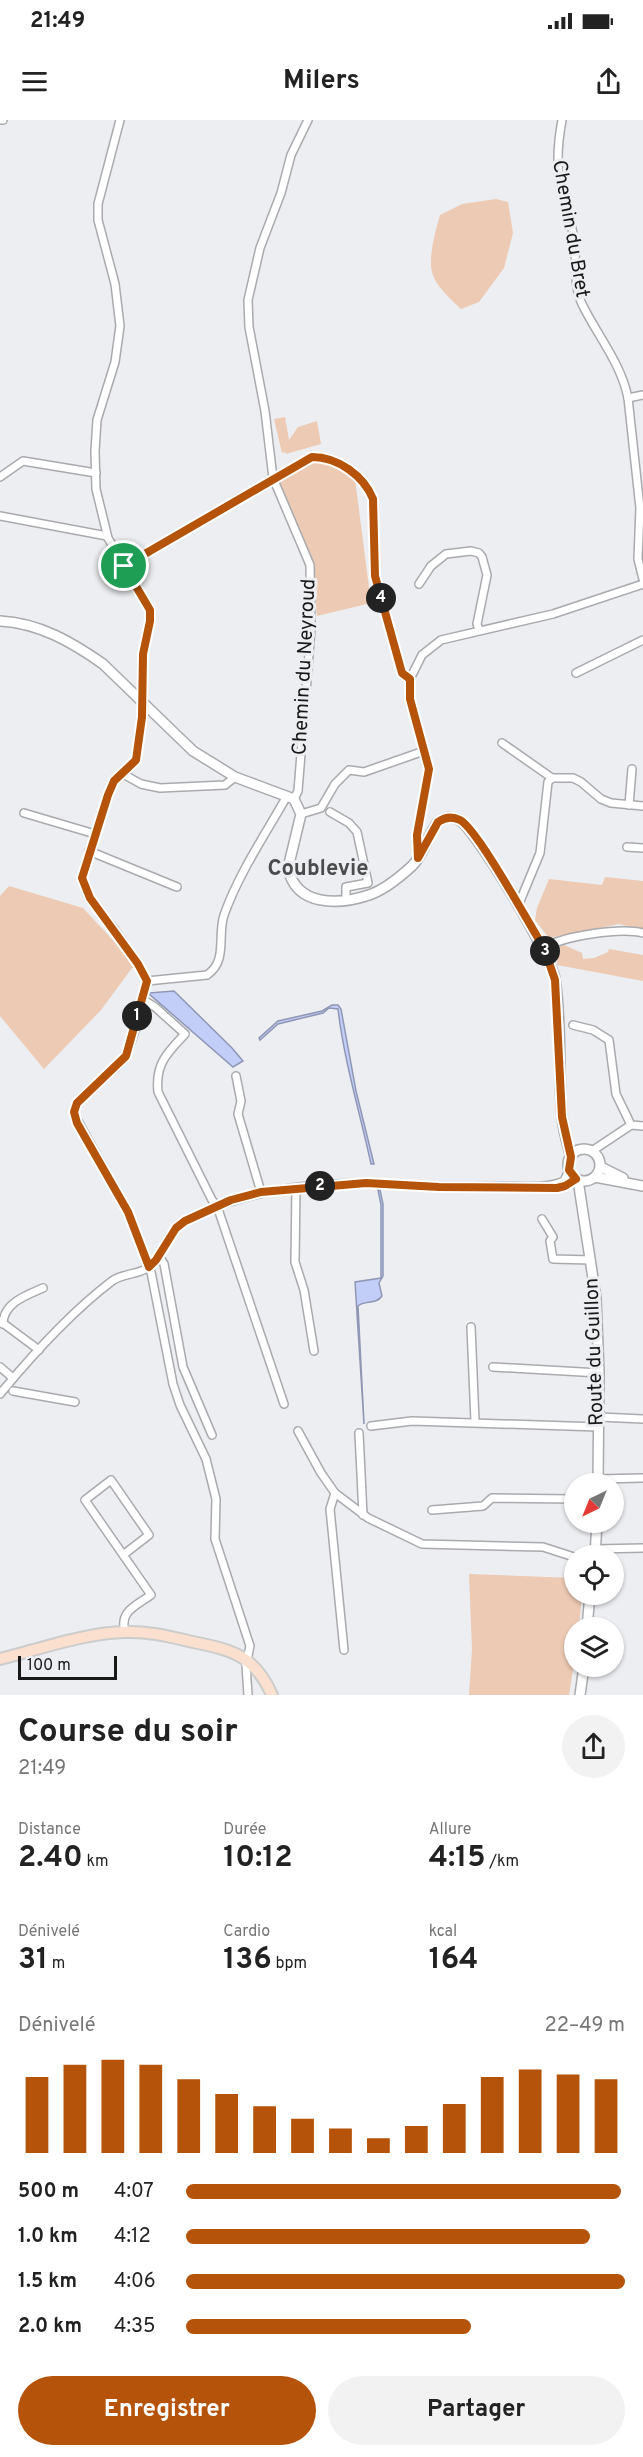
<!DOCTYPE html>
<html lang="fr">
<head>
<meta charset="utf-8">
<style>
	body { margin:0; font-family:Overpass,sans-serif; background:#f2f2f2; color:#222; height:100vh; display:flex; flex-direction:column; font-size:22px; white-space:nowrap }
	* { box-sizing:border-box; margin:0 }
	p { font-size:20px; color:#767676 }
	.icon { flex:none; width:33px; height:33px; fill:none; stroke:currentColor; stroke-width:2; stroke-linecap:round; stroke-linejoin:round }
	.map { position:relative; height:1575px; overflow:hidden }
	.panel { display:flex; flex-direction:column; background:#fff; flex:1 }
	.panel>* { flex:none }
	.needle { width:39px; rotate:223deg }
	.controls { position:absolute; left:564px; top:1353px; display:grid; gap:12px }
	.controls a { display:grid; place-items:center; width:60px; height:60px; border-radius:50%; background:#fff; box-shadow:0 2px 4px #0004; font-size:30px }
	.scale { position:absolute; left:18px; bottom:15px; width:99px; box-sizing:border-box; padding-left:6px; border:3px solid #181819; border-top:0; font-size:16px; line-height:21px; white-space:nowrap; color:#181819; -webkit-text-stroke:4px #edeef1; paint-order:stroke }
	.pin { position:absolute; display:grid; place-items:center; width:51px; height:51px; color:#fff; margin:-26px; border:3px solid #fff; border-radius:50%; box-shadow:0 2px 6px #0007 }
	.km { position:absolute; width:30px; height:30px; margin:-15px; border-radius:50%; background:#222; color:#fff; font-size:16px; line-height:30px; text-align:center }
	.round { display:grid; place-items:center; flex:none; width:63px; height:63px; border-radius:32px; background:#f2f2f2 }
	.headline { display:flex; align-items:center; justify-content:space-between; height:102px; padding:0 18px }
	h1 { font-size:33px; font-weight:700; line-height:45px }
	.figures { display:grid; grid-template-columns:repeat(3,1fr); gap:9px; height:102px; padding:6px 18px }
	.figures div { display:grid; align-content:center }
	.figures b { font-size:30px; font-weight:700 }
	.figures small { font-size:16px; font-weight:400 }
	.figures p { font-size:16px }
	.chart { height:168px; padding:12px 18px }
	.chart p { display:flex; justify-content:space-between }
	.chart svg { width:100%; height:108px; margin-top:6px; stroke:#b45309; stroke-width:6 }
	.primary-button { display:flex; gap:12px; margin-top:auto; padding:12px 18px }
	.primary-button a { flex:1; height:69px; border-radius:36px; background:#b45309; color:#fff; font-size:24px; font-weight:700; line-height:69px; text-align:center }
	.primary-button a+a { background:#f2f2f2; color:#222 }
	ul { padding:0 18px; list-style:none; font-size:20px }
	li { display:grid; grid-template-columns:96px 72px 1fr; align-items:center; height:45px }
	li i { height:15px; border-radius:8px; background:#b45309 }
	.status { display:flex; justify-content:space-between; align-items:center; height:42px; padding:0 30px; background:#fff; direction:ltr }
	.status svg { height:16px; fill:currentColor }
	header { display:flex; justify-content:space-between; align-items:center; height:78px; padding:0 18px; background:#fff; font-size:27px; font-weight:700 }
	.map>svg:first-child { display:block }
</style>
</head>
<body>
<div class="status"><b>21:49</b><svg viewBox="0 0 49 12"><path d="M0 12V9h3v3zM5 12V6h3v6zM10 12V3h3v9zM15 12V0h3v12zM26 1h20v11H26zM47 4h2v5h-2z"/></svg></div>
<header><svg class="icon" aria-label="menu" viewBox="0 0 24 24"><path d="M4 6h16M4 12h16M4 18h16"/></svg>Milers<svg class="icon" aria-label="share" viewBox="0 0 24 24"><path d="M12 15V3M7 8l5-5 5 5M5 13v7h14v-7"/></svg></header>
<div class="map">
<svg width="643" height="1575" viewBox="0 0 643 1575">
	<rect width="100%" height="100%" fill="#edeef1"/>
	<g fill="#edcab3">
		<path d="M496,79L508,82L513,113L504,148L479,182L461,189C452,180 435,166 432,152C428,137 436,109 440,95L462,84Z"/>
		<polygon points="285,297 289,320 298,307 317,301 321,324 286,334 285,332 282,333 274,299"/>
		<polygon points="315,341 325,341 355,359 371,483 317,496 312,444 277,362"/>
		<polygon points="605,757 643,761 643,810 619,804 549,818 535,800 537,788 549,759 602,765"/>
		<polygon points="9,766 83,788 135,844 101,890 44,949 0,896 0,776"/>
		<polygon points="564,825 582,833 583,839 594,838 608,832 609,829 643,835 643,861 557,845 558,827"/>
		<polygon points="469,1454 574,1458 574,1474 582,1475 579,1507 574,1508 576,1547 573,1550 569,1575 469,1575 472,1529"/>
	</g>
	<g fill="#c2cef8" stroke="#8f97b5" stroke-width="1.5">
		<polygon points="174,871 232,928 243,941 233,947 148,873"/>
		<path d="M332,885H338L341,889L356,971L374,1044H371C360,993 344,941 338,889L329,888L323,893L278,904L260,920L259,918L278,901L322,891Z"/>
		<path d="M378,1070H380L383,1084V1156L379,1163L382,1176C376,1185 365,1180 358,1186L364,1304L355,1162L381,1158V1085Z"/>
	</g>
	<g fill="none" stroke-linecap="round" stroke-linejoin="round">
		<g stroke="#a9aaae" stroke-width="10">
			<g id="street">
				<polyline points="0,0 3,0"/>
				<polyline points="120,0 98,84 98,100 115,164 120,206 115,242 97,300 95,331 96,369 108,418 150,490 150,501 143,534 142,597 136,640 114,661 108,675 82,758 89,778 115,810 138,844 147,861"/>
				<path d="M562,0C557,27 556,50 563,77C567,91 573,106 574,121C577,142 573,165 582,184C597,215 621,243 628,278L640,388L638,439L643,459"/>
				<polyline points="628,278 643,275"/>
				<polyline points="0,357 23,341 96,353"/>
				<polyline points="0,396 107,416"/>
				<path d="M124,446L312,337C339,337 364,355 373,379L375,456L402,553L410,559V579L429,649L417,715L418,738"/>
				<polyline points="419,464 431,446 446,434 471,431 479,433 482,437 487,455 477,504 479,510"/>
				<polyline points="576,553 643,520"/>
				<polyline points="410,559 422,535 441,520 553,494 643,464"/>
				<polyline points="502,623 552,658 573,658 581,662 601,679 611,683 643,686"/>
				<polyline points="123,654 141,664 160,668 225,665 235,657"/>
				<polyline points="294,679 298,671 311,509 310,445 273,358 265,291 249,207 248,180 260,128 281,73 291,35 308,0"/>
				<polyline points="629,685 632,649"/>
				<polyline points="330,692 349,703 357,712 368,763 346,767 346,779"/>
				<polyline points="24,693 95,714"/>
				<polyline points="301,694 321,688 335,664 349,650 364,652 424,631"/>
				<polyline points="627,727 643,728"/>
				<polyline points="89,731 177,767"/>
				<polyline points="518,786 540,733 548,662 552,658"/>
				<path d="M544,828C563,816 621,807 643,813"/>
				<path d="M147,861C140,884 135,927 119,944C108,957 74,977 74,994L128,1092L151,1152L173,1264L180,1285L206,1339L216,1379L215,1419L250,1526L246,1545L248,1575"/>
				<path d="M147,861L207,855C228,841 217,816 224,795C239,753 265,715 287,676"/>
				<path d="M142,879L155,887L185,914C167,933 155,944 158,972L212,1080L217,1086L284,1284"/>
				<polyline points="573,905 593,910 609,920 616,974 631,1005 643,1006"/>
				<polyline points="236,956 241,981 238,994 261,1072"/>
				<polyline points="592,1031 631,1005"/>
				<polyline points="296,1068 295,1142 304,1170 314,1231"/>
				<polyline points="557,1068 565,1066 576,1059"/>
				<polyline points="542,1099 553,1117 550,1121 553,1139 591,1140"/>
				<polyline points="159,1136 164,1144 183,1247 212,1315"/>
				<polyline points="0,1201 39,1230"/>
				<path d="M3,1204C3,1183 27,1175 43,1168"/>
				<polyline points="471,1207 475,1301"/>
				<polyline points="0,1247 13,1258"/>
				<polyline points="493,1247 599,1253"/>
				<polyline points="13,1271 75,1282"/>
				<path d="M0,1274C33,1234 70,1193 112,1161C123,1153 138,1155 149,1147C163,1136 165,1117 178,1106C186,1099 196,1096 206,1091C268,1064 339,1061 406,1065C439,1067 473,1066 506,1066C524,1066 547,1069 564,1061L569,1050"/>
				<polyline points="599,1297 643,1299"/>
				<polyline points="371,1306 412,1301 599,1307"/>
				<polyline points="298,1311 321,1353 335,1373 368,1398 422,1424 543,1427 574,1437"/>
				<polyline points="359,1313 363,1395"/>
				<polyline points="598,1359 643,1358"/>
				<polyline points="335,1373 330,1389 344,1530"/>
				<polyline points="432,1390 483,1386 492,1378 574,1379"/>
				<polyline points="596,1429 643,1428"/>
				<path d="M123,1435L149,1415L111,1360L85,1380L151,1475C136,1486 119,1491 125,1512"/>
			</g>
		</g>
		<g stroke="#a9aaae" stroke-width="12">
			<g id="secondary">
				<path d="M0,501C39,503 72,522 103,544L193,631L235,657L294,679L301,694L288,748C296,787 339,785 369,775C384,770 400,757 412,746C425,733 427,716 438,702C445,697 452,696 459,700C476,709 552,838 555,859C562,904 558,951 562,996C563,1010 567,1023 571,1037"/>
				<circle cx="584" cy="1045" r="16"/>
				<polyline points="601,1047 623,1058"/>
				<polyline points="595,1057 643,1066"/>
				<polyline points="578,1060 596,1178 599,1253 598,1364"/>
				<polyline points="595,1436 597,1402"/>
				<polyline points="587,1508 590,1474"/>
				<polyline points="580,1575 584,1546"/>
			</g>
		</g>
		<g stroke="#ccc" stroke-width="14">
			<path id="primary" d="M0,1539C40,1529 84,1513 125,1512C148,1511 171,1517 193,1522C233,1530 255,1536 272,1575"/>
		</g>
		<use href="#street" stroke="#fff" stroke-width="7"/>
		<use href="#secondary" stroke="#fff" stroke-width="9"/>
		<use href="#primary" stroke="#fbe0cf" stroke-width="10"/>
	</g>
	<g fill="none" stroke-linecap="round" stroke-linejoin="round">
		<g stroke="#fff" stroke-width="12">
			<path id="route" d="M312,337C338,337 364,356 373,379L375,456L402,553L410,559V579L429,649L417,715L418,738L438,702C445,697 452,696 460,700C478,710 529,804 544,828L555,860L562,997L571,1037L569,1050L576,1059L565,1066L557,1068L439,1067L366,1063L261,1072L231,1080L185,1101L176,1108L156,1140L149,1147L128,1092L77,1003L74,992L77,983L126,936L147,861L138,844L90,778L82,758L108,675L114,661L136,640L142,597L143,534L150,501V490L124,446Z"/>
		</g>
		<use href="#route" stroke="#b45309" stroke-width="8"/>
	</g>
	<g text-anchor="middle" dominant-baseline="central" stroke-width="6" stroke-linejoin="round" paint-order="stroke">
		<g font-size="20" fill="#181819" stroke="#edeef1">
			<text transform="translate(570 109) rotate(80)">Chemin du Bret</text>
			<text transform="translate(305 547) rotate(-87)">Chemin du Neyroud</text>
			<text transform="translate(595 1232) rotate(-92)">Route du Guillon</text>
		</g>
		<g font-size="22" font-weight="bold" fill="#4a4b4d" stroke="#edeef1">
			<text x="318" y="749">Coublevie</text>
		</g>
	</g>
</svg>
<div class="controls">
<a><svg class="needle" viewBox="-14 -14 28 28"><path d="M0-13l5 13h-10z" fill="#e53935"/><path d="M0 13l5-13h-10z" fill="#767676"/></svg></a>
<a><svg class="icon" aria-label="locate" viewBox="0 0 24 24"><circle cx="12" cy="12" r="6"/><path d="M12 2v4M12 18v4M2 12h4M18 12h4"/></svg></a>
<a><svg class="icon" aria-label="layers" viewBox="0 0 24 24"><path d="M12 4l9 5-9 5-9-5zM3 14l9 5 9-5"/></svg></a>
</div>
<div class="scale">100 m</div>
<div class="pin" style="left:124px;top:446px;background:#1e9e55"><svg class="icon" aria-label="arrive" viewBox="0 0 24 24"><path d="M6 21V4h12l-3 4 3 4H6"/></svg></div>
<b class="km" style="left:137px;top:896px">1</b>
<b class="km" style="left:320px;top:1066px">2</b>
<b class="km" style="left:545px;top:831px">3</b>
<b class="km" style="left:381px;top:478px">4</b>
</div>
<section class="panel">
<div class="headline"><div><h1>Course du soir</h1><p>21:49</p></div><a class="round"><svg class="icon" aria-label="share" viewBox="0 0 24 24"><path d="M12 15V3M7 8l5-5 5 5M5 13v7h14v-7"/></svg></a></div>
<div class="figures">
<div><p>Distance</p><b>2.40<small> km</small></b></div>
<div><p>Durée</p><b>10:12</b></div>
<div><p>Allure</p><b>4:15<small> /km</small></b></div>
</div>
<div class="figures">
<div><p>Dénivelé</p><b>31<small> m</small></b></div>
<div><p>Cardio</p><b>136<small> bpm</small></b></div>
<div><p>kcal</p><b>164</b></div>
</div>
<div class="chart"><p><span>Dénivelé</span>22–49 m</p>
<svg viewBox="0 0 160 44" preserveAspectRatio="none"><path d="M5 44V13M15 44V8M25 44V6M35 44V8M45 44V14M55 44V20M65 44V25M75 44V30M85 44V34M95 44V38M105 44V33M115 44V24M125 44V13M135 44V10M145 44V12M155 44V14"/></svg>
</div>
<ul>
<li><b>500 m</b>4:07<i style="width:99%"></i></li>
<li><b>1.0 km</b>4:12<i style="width:92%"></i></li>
<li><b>1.5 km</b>4:06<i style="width:100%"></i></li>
<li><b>2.0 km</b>4:35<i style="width:65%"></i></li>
</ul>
<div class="primary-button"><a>Enregistrer</a><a>Partager</a></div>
</section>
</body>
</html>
